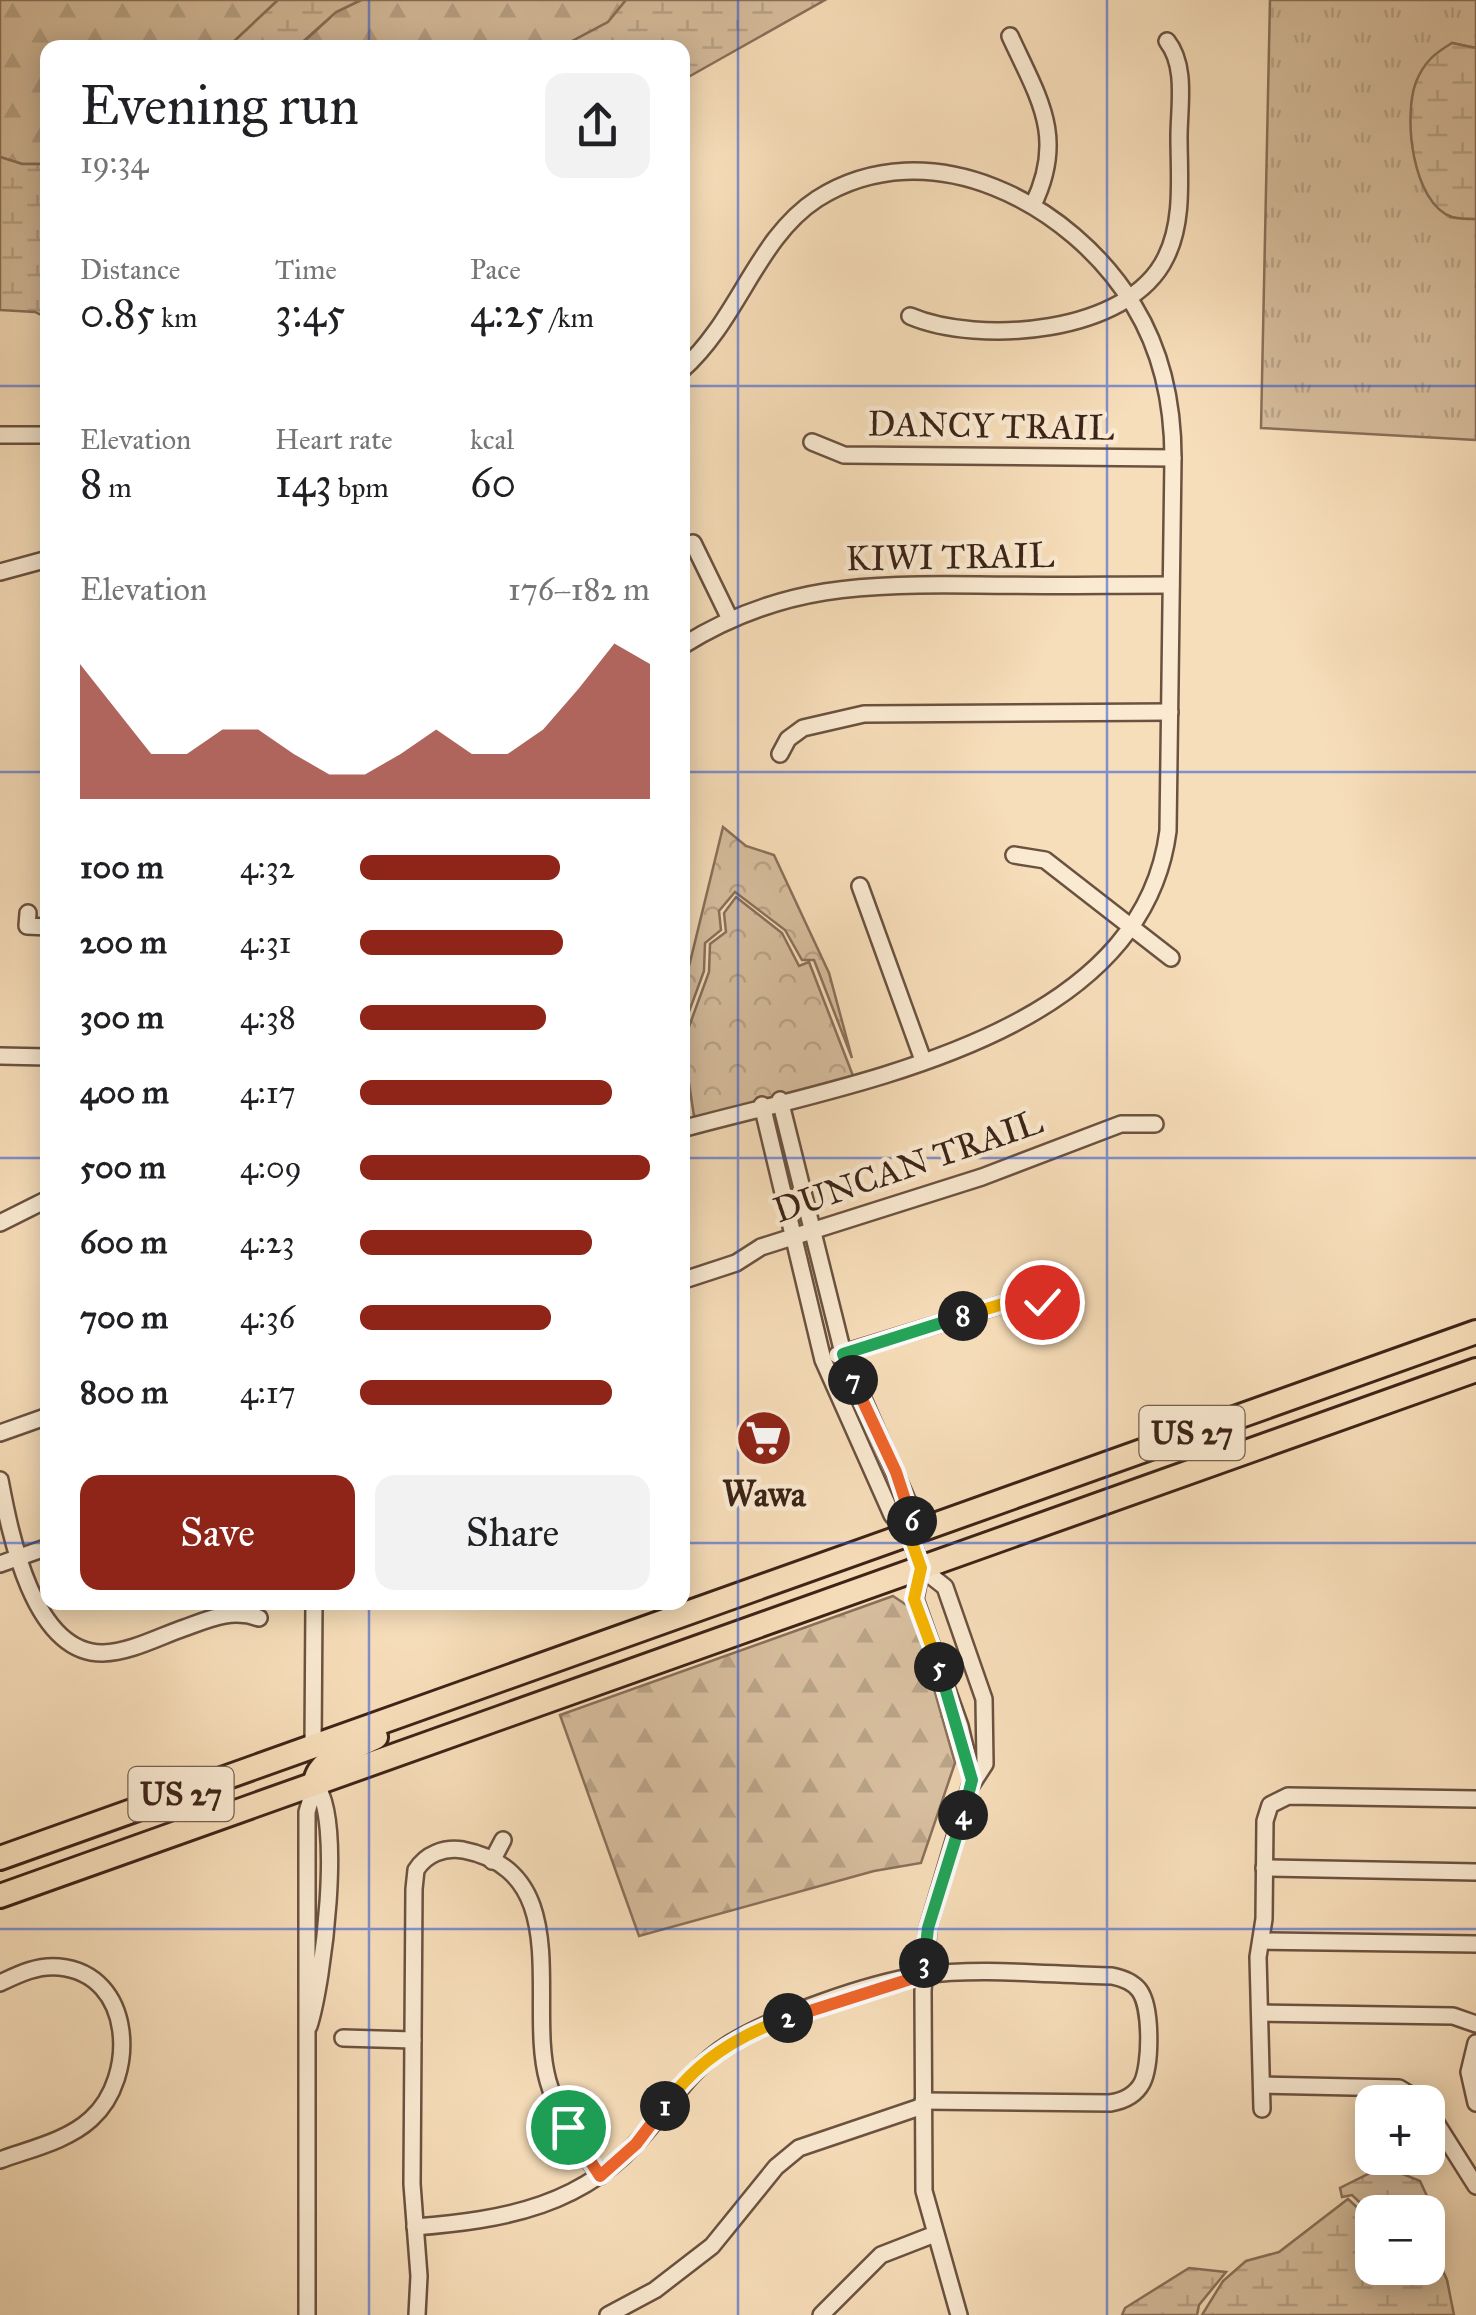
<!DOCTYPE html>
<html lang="en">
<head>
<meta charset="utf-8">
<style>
	body { margin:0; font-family:"IM FELL Great Primer",serif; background:#f2f2f2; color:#202124; height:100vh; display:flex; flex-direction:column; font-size:38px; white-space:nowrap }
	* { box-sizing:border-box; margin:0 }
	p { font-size:32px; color:#757577 }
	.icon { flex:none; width:55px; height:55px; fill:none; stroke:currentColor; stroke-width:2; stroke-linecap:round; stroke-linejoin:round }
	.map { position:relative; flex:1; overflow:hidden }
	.details { position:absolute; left:40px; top:40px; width:650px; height:1570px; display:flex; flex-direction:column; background:#fff; border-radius:20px; box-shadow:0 5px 25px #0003 }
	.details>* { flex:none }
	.buttons { position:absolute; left:1355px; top:2085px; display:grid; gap:20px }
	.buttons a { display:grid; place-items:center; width:90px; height:90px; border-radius:20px; background:#fff; box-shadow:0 5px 25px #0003; font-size:50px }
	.pin { position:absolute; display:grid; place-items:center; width:85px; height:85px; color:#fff; margin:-42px; border:5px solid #fff; border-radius:50%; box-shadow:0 2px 10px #0007 }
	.km { position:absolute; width:50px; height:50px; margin:-25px; border-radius:50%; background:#222; color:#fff; font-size:28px; line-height:50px; text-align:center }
	.round { display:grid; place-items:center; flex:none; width:105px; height:105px; border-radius:20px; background:#f2f2f2 }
	.headline { display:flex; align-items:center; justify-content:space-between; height:170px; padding:0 40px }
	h1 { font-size:55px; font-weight:600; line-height:75px }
	.figures { display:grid; grid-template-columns:repeat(3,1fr); gap:15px; height:170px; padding:10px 40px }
	.figures div { display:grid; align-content:center }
	.figures b { font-size:42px; font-weight:600 }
	.figures small { font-size:28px; font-weight:400 }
	.figures p { font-size:28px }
	.chart { height:280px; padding:20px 40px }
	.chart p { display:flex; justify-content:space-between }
	.chart svg { width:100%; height:180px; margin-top:10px; fill:#8f2418; opacity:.7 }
	.action { display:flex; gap:20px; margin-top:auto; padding:20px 40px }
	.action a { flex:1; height:115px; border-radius:20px; background:#8f2418; color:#fff; font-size:40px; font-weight:600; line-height:115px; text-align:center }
	.action a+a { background:#f2f2f2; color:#202124 }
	ul { padding:0 40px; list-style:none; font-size:32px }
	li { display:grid; grid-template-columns:160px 120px 1fr; align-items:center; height:75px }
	li i { height:25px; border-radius:12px; background:#8f2418 }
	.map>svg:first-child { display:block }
</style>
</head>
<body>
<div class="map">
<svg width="1476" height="2315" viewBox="0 0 1476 2315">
	<defs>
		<pattern id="grass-tufts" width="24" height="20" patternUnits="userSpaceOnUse" patternTransform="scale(2.5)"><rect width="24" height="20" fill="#d7be9e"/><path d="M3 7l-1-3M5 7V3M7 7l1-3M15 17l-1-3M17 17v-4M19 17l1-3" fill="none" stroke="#b9a387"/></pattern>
		<pattern id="forest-firs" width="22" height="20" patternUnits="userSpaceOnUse" patternTransform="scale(2.5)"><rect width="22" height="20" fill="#d7be9e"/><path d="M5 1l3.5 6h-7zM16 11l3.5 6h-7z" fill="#b9a387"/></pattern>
		<pattern id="wetland-marsh" width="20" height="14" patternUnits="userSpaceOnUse" patternTransform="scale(2.5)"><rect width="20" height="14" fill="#d7be9e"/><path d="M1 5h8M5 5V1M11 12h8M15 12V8" fill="none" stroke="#b9a387"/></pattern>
		<pattern id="park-crowns" width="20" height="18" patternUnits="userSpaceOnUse" patternTransform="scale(2.5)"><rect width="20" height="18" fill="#d7be9e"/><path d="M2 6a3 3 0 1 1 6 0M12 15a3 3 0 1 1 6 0" fill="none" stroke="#b9a387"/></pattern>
	</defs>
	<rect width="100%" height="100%" fill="#f7deba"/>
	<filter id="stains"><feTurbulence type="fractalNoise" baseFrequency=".002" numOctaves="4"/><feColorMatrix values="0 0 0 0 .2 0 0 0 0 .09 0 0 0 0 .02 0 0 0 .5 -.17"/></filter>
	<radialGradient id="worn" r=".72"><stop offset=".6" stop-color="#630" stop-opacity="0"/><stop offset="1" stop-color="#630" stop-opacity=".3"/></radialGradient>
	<polygon fill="url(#grass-tufts)" stroke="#8a705a" stroke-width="2.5" points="1270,0 1476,0 1476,48 1452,43 1450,217 1476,219 1476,440 1261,428"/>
	<g fill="url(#forest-firs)" stroke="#8a705a" stroke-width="2.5">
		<polygon points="0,0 278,0 228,47 48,48 47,164 22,164 0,157"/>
		<polygon points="361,0 626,0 608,22 561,47 297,48 336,12"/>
		<polygon points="893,1596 911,1608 955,1763 921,1863 874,1871 639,1936 560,1715"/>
	</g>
	<g fill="url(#wetland-marsh)" stroke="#8a705a" stroke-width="2.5">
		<polygon points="278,0 361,0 336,12 297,47 228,47"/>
		<polygon points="626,0 825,0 683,80 682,48 561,47 608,22"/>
		<path d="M1452,43L1476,48V219C1469,219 1459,219 1452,217C1412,203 1403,116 1416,82C1424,62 1435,53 1452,43Z"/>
		<polygon points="0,157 22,164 47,164 47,318 35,312 0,310"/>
		<polygon points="1372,2172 1398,2172 1420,2181 1432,2207 1432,2235 1428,2212 1420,2212 1414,2203 1403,2212 1372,2214 1352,2195 1342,2197 1340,2188"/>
		<polygon points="1348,2199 1372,2221 1372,2268 1428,2268 1428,2237 1447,2280 1454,2315 1202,2315 1223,2281 1246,2261 1279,2252"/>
		<polygon points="1189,2268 1226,2272 1199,2305 1197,2315 1122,2315 1125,2308"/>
	</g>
	<g fill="url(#park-crowns)" stroke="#8a705a" stroke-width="2.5">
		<polygon points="723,827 746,846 774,855 829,973 852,1058 814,960 802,960 785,930 735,892 719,911 721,930 705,943 704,971 683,1028 683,991"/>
		<polygon points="736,897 782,933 799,966 809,962 855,1081 695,1123 683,1043 709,972 710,944 726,932 724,913"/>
	</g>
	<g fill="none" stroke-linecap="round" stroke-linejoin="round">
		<g stroke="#6b5240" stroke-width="20">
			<g id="minor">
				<path d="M1010,36C1039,99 1066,137 1033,205"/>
				<path d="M910,316C978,345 1129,335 1166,257C1184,221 1179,176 1179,137C1179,106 1187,66 1167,41"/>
				<path d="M682,370C740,318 756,239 817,199C929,128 1072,203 1134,306C1162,352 1173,405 1173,458L1168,831C1141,1040 848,1083 682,1129"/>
				<polyline points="0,435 48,435"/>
				<polyline points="812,442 844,455 1173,458"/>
				<polyline points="693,543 730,619"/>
				<polyline points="0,572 48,559"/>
				<path d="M682,646C781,584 866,584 978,585C1042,586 1107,585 1171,585"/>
				<polyline points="780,754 788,739 803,728 864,714 1170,712"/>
				<polyline points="1014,855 1045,860 1171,958"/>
				<polyline points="860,886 923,1060"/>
				<polyline points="28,913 27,926 48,927"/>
				<polyline points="0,1056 48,1057"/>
				<polyline points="780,1100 843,1353 911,1509 909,1534"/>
				<polyline points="762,1105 823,1360 892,1515 909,1534 921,1568"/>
				<polyline points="0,1223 48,1199"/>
				<polyline points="684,1280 736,1263 761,1247 982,1177 1121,1124 1155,1124"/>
				<polyline points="837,1355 1016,1300 1048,1304"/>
				<polyline points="0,1433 48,1416"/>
				<path d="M0,1480C10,1533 33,1654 103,1653C131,1652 158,1637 184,1628C209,1619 232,1608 259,1618"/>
				<polyline points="0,1564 48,1547"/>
				<polyline points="921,1568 945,1587 984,1699 985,1764 970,1787 928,1928 923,1991 924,2191 959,2315"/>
				<polyline points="921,1568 915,1599 960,1726 973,1781"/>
				<polyline points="313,1747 314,1602"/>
				<polyline points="492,1861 503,1840"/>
				<polyline points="1264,1868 1476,1872"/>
				<polyline points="1261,1941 1476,1944"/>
				<path d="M0,1983C19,1974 37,1965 59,1967C134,1974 138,2077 91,2119C67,2141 30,2149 0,2160"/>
				<polyline points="1260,2013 1453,2016 1476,2024"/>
				<polyline points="343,2038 413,2040"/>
				<polyline points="1476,2043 1469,2072 1476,2103"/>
				<polyline points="1262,2085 1399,2088 1422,2102"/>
				<polyline points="1262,2109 1258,1957 1264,1919 1265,1821 1270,1805 1288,1796 1476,1799"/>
				<polyline points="1428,2110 1476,2186"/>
				<path d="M415,2227C504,2220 586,2206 646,2132C673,2100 692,2067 729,2044C774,2016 869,1983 922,1975C983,1967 1050,1975 1112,1976C1122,1978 1132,1981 1139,1990C1152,2007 1151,2065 1142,2083C1135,2096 1123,2101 1110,2103L923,2101"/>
				<path d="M307,2315V1812L315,1784C344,1817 323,1982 309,2026"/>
				<path d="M417,2315L419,2276L412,2184L414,1889L416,1870C426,1854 444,1847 463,1850C577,1872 526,2004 548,2081C558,2117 579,2146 600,2176"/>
				<polyline points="608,2315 655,2290 712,2246 776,2167 799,2148 923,2106"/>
				<polyline points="821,2315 881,2255 935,2234"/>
			</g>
		</g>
		<g stroke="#3c2317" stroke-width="28">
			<g id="highway">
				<path d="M315,1784C316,1758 356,1748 376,1737"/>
				<polyline points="0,1858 1476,1332"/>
				<polyline points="0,1896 1476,1370"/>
			</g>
		</g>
		<use href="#minor" stroke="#faead2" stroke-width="15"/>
		<use href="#highway" stroke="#f7deba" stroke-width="22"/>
	</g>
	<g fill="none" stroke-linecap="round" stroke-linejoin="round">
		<g stroke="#fff" stroke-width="20">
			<polyline id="split-1" points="568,2127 600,2176 636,2144 665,2106"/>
		</g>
		<g stroke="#fff" stroke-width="20">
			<path id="split-2" d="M665,2106C695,2062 738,2035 788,2018"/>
		</g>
		<g stroke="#fff" stroke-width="20">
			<polyline id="split-3" points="788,2018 923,1975 924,1963"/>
		</g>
		<g stroke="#fff" stroke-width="20">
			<polyline id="split-4" points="924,1963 928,1928 963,1815"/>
		</g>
		<g stroke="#fff" stroke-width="20">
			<polyline id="split-5" points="939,1667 972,1780 963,1815"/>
		</g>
		<g stroke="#fff" stroke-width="20">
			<polyline id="split-6" points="912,1521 909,1534 921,1568 914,1599 939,1667"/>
		</g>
		<g stroke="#fff" stroke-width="20">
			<polyline id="split-7" points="853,1380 896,1472 912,1521"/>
		</g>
		<g stroke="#fff" stroke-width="20">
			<polyline id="split-8" points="853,1380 843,1354 963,1316"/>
		</g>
		<g stroke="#fff" stroke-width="20">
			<polyline id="split-9" points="963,1316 1016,1300 1042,1302"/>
		</g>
		<use href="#split-1" stroke="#f0652b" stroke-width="12"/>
		<use href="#split-2" stroke="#f5b400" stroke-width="12"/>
		<use href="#split-3" stroke="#f0652b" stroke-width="12"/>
		<use href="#split-4" stroke="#22a559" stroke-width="12"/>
		<use href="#split-5" stroke="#22a559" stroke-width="12"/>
		<use href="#split-6" stroke="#f5b400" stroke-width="12"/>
		<use href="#split-7" stroke="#f0652b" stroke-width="12"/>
		<use href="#split-8" stroke="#22a559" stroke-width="12"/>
		<use href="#split-9" stroke="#f5b400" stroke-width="12"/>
	</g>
	<path fill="none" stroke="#1d4ed8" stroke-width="2.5" stroke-opacity="0.55" d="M369,0V48M738,0V2315M1107,0V2315M0,386H48M682,386H1476M0,772H48M682,772H1476M0,1158H48M682,1158H1476M0,1543H48M682,1543H1476M369,1602V2315M0,1929H1476"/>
	<defs>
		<g id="supermarket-disc" transform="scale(2.875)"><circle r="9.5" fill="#8f2418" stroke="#faead2"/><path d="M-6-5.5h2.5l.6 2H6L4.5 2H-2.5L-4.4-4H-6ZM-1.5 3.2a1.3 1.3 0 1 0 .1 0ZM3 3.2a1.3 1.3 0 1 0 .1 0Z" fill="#fff"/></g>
	</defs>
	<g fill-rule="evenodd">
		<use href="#supermarket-disc" x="764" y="1438"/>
	</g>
	<g text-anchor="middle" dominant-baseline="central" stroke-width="9" stroke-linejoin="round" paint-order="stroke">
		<g fill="#faead2" stroke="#755f4f" stroke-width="2.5">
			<rect x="1139.5" y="1406" width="105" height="54" rx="8"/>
			<rect x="128.5" y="1767" width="105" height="54" rx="8"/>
		</g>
		<g font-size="32" font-weight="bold" fill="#3c2317">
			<text x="1192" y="1433">US 27</text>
			<text x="181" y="1794">US 27</text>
		</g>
		<g font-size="35" fill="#3c2317" stroke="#faead2">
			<text transform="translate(991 426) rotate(1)">DANCY TRAIL</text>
			<text transform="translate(950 557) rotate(-1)">KIWI TRAIL</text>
			<text transform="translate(908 1166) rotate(-19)">DUNCAN TRAIL</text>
		</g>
		<g font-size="35" font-weight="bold" fill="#3c2317" stroke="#faead2">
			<text x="764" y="1494">Wawa</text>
		</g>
	</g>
	<rect width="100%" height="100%" filter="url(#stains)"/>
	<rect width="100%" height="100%" fill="url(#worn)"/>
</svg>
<div class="buttons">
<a>+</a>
<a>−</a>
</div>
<div class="pin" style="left:568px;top:2127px;background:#1e9e55"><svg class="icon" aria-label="arrive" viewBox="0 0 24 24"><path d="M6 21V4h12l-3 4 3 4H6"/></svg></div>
<div class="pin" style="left:1042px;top:1302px;background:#d93025"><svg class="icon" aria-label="check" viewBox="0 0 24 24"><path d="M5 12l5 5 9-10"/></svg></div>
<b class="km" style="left:665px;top:2106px">1</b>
<b class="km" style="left:788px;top:2018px">2</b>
<b class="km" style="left:924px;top:1963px">3</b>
<b class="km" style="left:963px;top:1815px">4</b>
<b class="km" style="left:939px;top:1667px">5</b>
<b class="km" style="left:912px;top:1521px">6</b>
<b class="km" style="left:853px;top:1380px">7</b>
<b class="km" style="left:963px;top:1316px">8</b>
<section class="details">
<div class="headline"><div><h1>Evening run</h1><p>19:34</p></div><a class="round"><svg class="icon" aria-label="share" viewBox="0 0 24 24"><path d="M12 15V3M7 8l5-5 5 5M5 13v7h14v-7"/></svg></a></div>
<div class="figures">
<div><p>Distance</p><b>0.85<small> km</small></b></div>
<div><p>Time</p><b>3:45</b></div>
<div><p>Pace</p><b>4:25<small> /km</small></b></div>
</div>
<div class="figures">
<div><p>Elevation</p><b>8<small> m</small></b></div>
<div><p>Heart rate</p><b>143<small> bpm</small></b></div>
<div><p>kcal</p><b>60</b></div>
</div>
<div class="chart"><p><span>Elevation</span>176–182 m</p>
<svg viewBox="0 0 160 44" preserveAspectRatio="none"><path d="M0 44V11L10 22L20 33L30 33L40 27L50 27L60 33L70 38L80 38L90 33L100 27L110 33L120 33L130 27L140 17L150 6L160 11V44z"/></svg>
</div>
<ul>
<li><b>100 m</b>4:32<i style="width:69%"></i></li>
<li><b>200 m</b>4:31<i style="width:70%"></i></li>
<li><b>300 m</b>4:38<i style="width:64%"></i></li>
<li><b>400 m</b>4:17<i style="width:87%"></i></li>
<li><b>500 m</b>4:09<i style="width:100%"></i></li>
<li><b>600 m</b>4:23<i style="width:80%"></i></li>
<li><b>700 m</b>4:36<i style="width:66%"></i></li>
<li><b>800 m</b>4:17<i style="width:87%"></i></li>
</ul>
<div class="action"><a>Save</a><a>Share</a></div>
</section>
</div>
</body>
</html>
